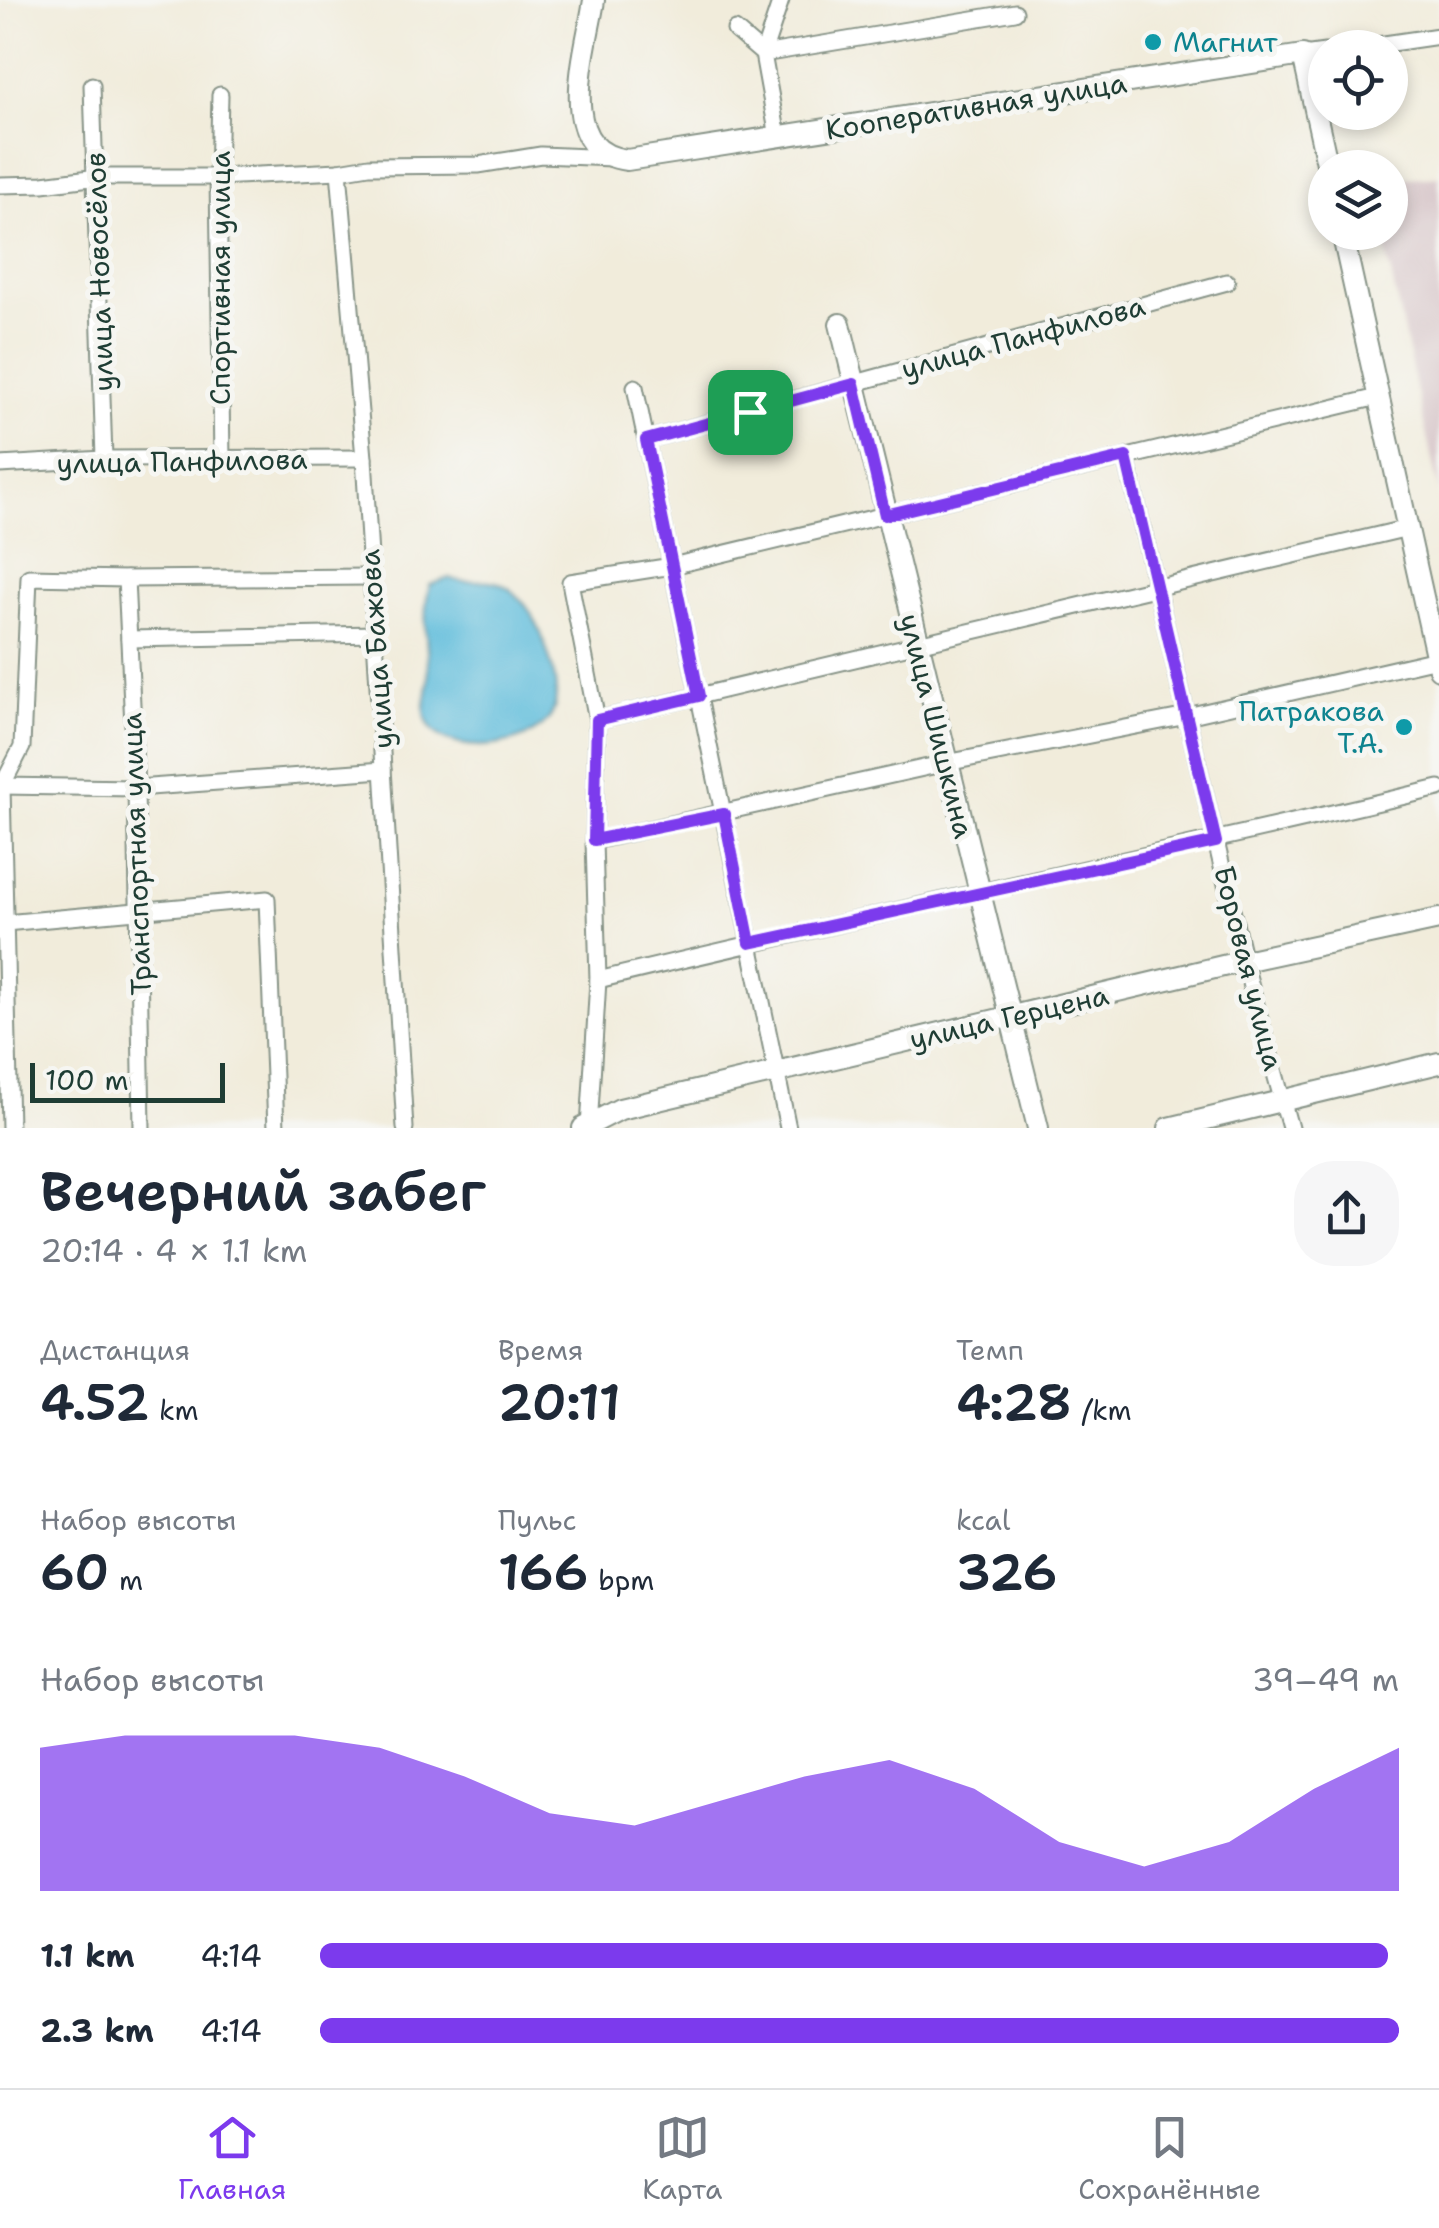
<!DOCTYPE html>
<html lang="ru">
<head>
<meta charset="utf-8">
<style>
	body { margin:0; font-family:"Shantell Sans",sans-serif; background:#f6f6f7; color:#1f2937; height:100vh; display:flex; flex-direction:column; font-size:38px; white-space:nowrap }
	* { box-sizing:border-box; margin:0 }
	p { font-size:32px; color:#747a83 }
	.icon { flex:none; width:55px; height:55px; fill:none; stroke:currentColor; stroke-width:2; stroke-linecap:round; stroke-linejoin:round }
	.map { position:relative; height:1128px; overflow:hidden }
	.panel { display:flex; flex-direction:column; background:#fff; flex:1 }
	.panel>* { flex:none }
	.controls { position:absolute; left:1308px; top:30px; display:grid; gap:20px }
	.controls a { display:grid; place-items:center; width:100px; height:100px; border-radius:50%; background:#fff; box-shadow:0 5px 15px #0003; font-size:50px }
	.scale { position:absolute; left:30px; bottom:25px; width:195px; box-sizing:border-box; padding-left:10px; border:5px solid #1f3d34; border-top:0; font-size:28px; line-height:35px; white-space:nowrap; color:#1f3d34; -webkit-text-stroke:8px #f6f6f2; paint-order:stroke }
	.pin { position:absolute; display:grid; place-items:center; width:85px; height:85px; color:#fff; margin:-42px; border-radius:20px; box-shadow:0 5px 15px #0006 }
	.round { display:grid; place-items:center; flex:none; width:105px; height:105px; border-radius:40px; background:#f6f6f7 }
	.overview { display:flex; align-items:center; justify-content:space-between; height:170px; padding:0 40px }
	h1 { font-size:55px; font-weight:600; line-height:75px }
	.stats { display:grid; grid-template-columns:repeat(3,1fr); gap:15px; height:170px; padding:10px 40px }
	.stats div { display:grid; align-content:center }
	.stats b { font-size:50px; font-weight:600 }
	.stats small { font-size:28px; font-weight:400 }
	.stats p { font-size:28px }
	.chart { height:280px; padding:20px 40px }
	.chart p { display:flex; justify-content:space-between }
	.chart svg { width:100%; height:180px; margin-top:10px; fill:#7c3aed; opacity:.7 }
	ul { padding:0 40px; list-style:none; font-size:32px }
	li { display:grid; grid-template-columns:160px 120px 1fr; align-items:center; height:75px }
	li i { height:25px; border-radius:12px; background:#7c3aed }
	.dock { display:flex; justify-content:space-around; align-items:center; height:140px; border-top:2px solid #e0e1e3; background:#fff; font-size:28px; color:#747a83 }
	.dock a { display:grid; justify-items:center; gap:5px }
	.dock .selected { color:#7c3aed }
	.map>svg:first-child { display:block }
</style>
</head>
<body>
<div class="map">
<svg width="1439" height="1128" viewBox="0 0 1439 1128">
	<rect width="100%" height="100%" fill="#f6f6f2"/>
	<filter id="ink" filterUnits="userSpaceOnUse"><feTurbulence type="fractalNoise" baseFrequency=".01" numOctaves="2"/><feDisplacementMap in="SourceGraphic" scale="20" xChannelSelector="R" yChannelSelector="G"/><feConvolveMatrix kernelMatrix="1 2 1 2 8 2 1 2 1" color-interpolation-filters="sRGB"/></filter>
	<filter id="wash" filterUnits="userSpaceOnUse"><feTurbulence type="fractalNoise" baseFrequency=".0048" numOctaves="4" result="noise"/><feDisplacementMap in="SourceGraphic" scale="40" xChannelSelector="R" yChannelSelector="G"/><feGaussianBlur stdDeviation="2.25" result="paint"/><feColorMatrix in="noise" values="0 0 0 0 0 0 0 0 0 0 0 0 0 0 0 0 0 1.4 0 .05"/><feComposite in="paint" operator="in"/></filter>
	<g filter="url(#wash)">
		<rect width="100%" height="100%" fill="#f1ecdb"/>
		<polygon fill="#d2bec2" points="1439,176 1439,492 1382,233 1390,232 1390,179"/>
		<path fill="#5dbcdb" stroke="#3e7c88" stroke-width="2.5" d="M449,578C467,586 483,576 501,584C523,594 538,622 545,645C551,663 559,685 555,705C547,747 455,760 431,728C420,712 427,700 428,684C430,649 420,619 430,585Z"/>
	</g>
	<g filter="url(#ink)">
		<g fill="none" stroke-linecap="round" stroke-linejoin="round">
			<g stroke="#889488" stroke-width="19">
				<g id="minor">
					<polyline points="781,0 763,54 1015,12"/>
					<polyline points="735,30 763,54 778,137"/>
					<polyline points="1357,48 1439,36"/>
					<polyline points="1303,55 1325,52"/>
					<polyline points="92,85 104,459"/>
					<polyline points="220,95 218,177 222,461"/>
					<polyline points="339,171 364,458 405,1128"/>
					<polyline points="0,185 43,184 98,177 218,177 339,171 369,166 478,165 541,155 612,158"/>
					<polyline points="635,387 788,1128"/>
					<polyline points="646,440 1227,282"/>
					<polyline points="1126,457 1244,961 1290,1128"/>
					<polyline points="0,465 104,459 364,458"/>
					<polyline points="126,579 136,788 142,1128"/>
					<polyline points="129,639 375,634"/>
					<polyline points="597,720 1408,528"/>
					<polyline points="0,786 136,788 383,770"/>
					<polyline points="594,841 946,763 1187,716 1437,659"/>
					<polyline points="5,923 267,899 276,1128"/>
					<path d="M598,980C877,912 1159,855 1439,788"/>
					<polyline points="10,1128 2,786 22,747 29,577 126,579 371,577"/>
					<polyline points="589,1128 598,980 594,841 597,720 570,582 672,566 1378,397"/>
				</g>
			</g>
			<g stroke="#889488" stroke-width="24">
				<g id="tertiary">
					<path d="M594,0C587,49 552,151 627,160L1303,55L1328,168"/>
					<polyline points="1342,232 1439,669"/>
					<polyline points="840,324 1038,1128"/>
					<polyline points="583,1128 620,1109 1244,961 1439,919"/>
					<polyline points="1169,1128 1439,1063"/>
				</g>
			</g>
			<use href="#minor" stroke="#fff" stroke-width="15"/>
			<use href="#tertiary" stroke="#fff" stroke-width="20"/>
		</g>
	</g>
	<g fill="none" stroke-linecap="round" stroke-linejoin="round" filter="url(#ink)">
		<g stroke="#fff" stroke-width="20">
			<polygon id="route" points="854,384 885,515 1126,457 1216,842 750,943 724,814 594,840 597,720 699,696 646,440"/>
		</g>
		<use href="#route" stroke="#7c3aed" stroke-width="12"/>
	</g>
	<g fill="#0f9aa8" stroke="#f6f6f2" stroke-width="4">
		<circle cx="1153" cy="42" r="10"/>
		<circle cx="1404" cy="727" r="10"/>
	</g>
	<g text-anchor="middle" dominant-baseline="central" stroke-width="10" stroke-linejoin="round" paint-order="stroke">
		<g font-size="28" fill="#0d838f" stroke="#f6f6f2" text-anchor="start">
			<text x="1173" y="42">Магнит</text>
			<text x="1384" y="711" text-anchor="end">Патракова<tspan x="1384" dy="32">Т.А.</tspan></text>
		</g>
		<g font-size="28" fill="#1f3d34" stroke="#f6f6f2">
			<text transform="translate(976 106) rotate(-9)">Кооперативная улица</text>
			<text transform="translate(99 272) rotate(-92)">улица Новосёлов</text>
			<text transform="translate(220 278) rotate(-90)">Спортивная улица</text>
			<text transform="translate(1023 337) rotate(-15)">улица Панфилова</text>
			<text transform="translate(182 461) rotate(-1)">улица Панфилова</text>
			<text transform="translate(376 649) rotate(-94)">улица Бажова</text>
			<text transform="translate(937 726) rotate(76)">улица Шишкина</text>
			<text transform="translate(136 854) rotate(-92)">Транспортная улица</text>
			<text transform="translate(1249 968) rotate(76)">Боровая улица</text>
			<text transform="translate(1009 1017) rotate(-13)">улица Герцена</text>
		</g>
	</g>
</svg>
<div class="controls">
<a><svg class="icon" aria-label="locate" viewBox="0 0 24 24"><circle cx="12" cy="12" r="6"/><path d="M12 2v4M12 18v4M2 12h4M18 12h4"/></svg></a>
<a><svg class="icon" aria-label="layers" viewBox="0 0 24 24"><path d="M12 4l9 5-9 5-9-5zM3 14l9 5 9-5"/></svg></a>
</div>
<div class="scale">100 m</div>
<div class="pin" style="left:750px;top:412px;background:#1e9e55"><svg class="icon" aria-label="arrive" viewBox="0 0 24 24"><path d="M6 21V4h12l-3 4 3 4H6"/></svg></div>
</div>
<section class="panel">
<div class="overview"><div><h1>Вечерний забег</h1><p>20:14 · 4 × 1.1 km</p></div><a class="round"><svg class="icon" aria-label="share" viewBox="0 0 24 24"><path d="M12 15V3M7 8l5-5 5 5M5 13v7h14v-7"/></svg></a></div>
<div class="stats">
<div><p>Дистанция</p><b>4.52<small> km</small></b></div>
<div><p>Время</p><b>20:11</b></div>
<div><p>Темп</p><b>4:28<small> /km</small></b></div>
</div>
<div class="stats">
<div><p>Набор высоты</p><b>60<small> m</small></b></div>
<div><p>Пульс</p><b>166<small> bpm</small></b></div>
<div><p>kcal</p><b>326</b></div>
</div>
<div class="chart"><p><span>Набор высоты</span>39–49 m</p>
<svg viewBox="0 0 160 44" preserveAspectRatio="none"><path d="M0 44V9L10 6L20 6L30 6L40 9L50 16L60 25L70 28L80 22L90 16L100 12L110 19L120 32L130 38L140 32L150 19L160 9V44z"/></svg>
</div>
<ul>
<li><b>1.1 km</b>4:14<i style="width:99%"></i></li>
<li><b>2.3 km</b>4:14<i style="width:100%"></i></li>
</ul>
</section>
<nav class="dock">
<a class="selected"><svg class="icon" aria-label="home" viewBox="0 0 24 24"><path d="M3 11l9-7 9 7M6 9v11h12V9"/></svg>Главная</a>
<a><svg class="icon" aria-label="map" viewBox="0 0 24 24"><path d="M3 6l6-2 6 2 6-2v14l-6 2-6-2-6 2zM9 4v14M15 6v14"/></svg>Карта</a>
<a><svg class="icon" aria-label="saved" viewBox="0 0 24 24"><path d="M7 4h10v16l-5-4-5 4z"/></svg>Сохранённые</a>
</nav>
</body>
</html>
